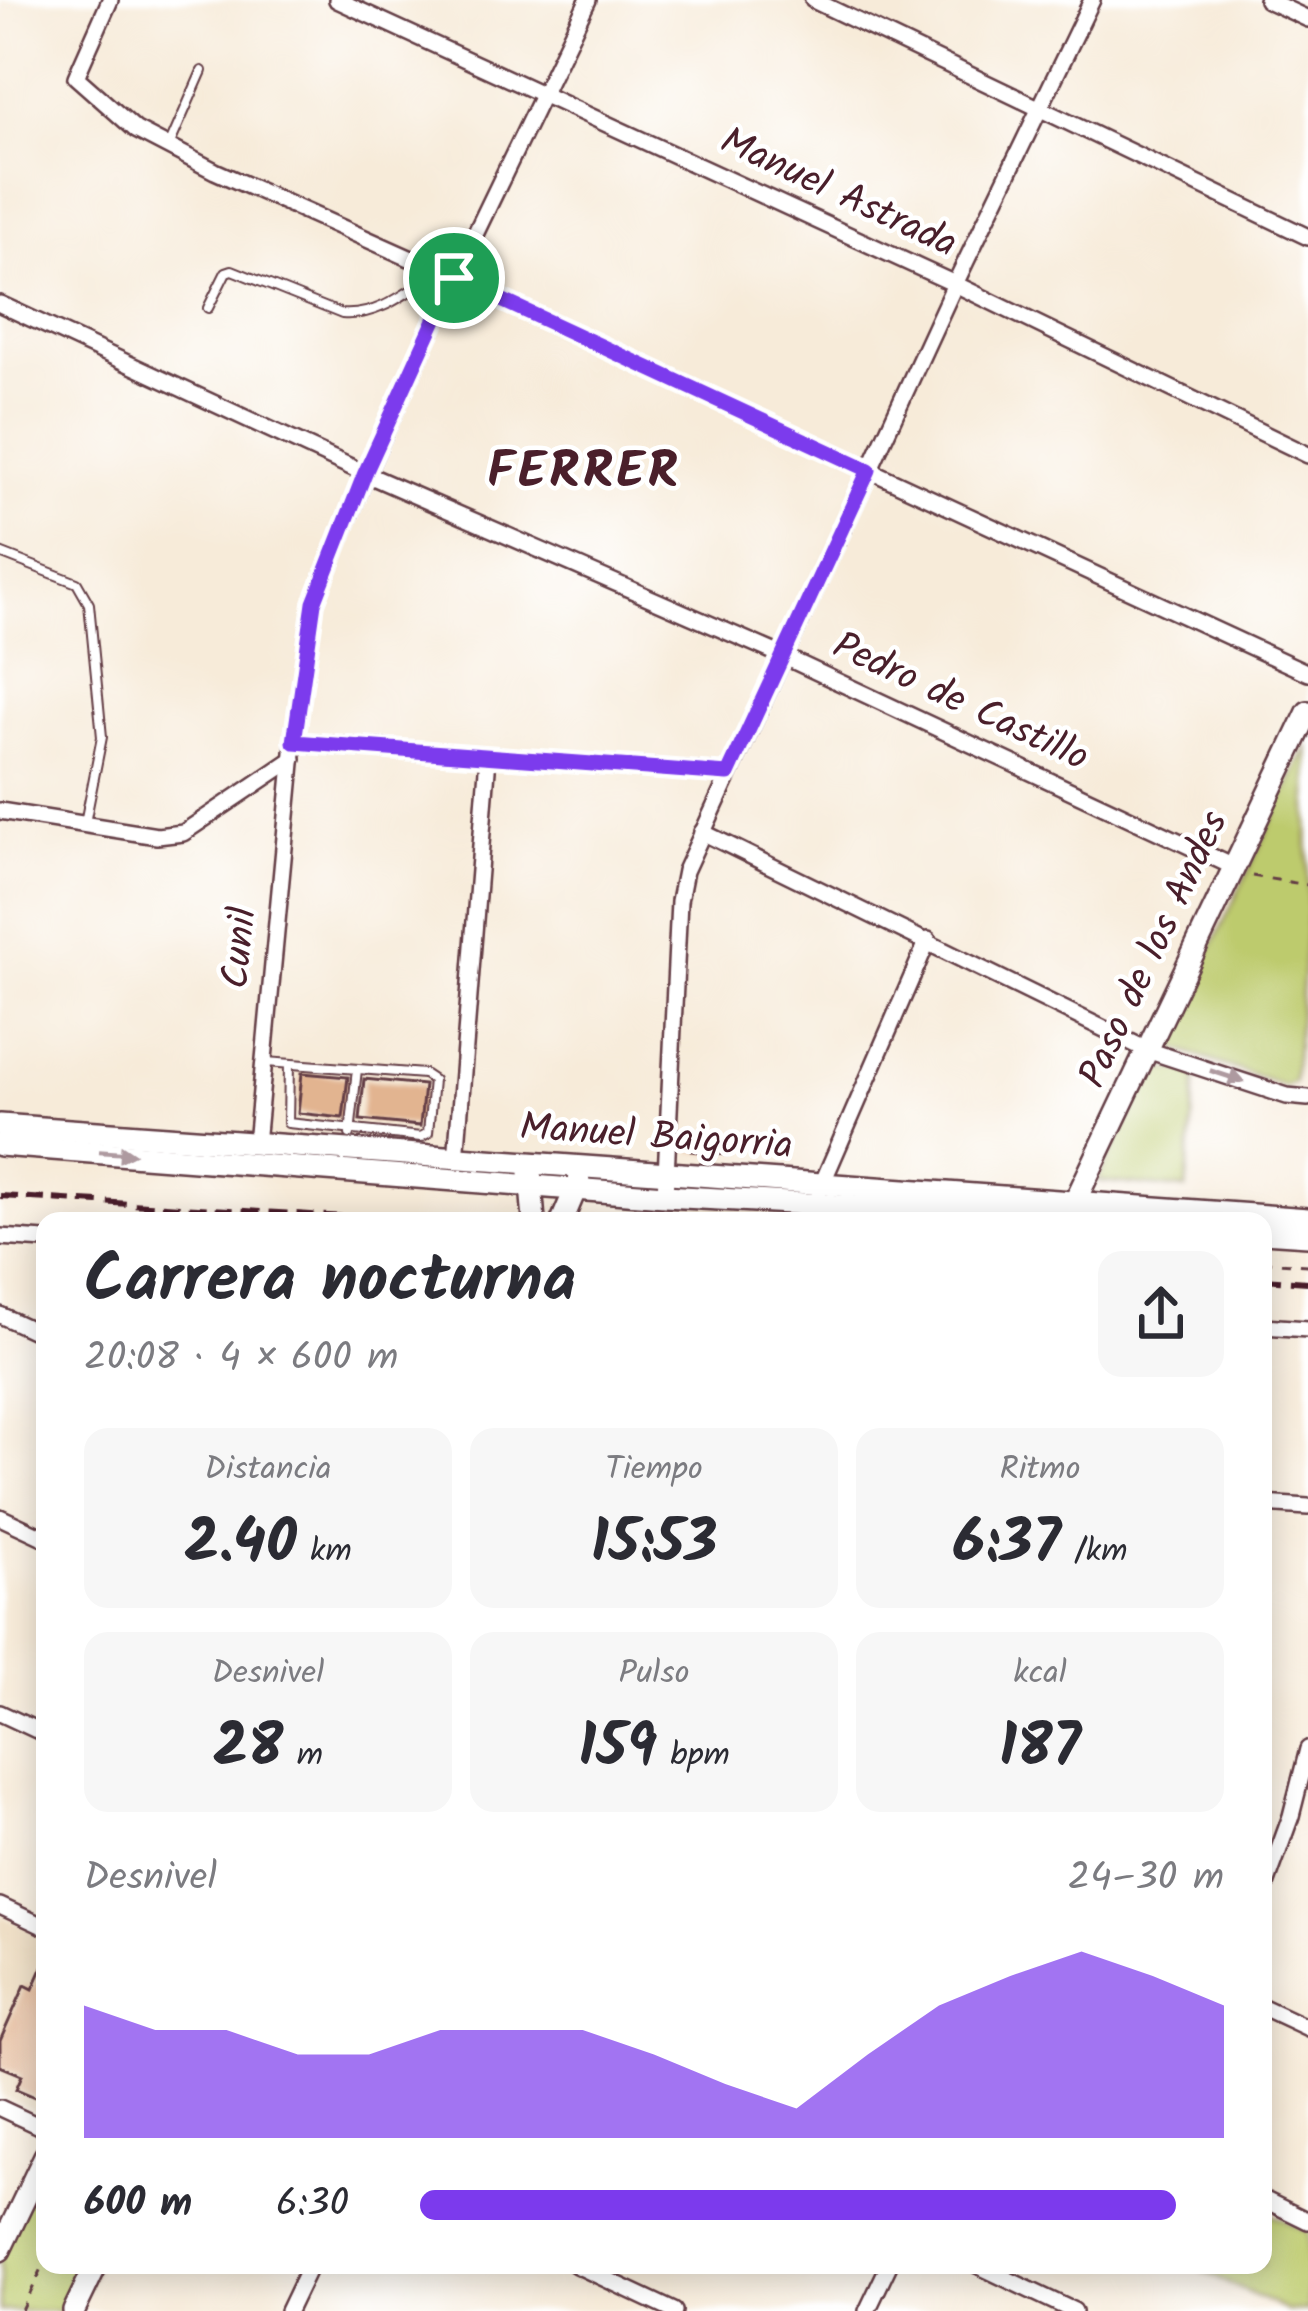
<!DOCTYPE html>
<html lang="es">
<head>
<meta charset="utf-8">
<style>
	body { margin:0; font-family:Kalam,sans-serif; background:#f7f7f7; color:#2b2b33; height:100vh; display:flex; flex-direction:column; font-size:45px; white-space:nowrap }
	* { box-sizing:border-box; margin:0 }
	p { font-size:39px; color:#7c7c81 }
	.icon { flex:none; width:66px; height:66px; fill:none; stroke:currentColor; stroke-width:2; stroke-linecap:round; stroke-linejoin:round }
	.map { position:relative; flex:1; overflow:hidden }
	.panel { position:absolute; left:36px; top:1212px; width:1236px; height:1062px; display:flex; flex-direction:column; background:#fff; border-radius:24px; box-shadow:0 6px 30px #0003 }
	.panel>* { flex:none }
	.pin { position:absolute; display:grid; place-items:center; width:102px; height:102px; color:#fff; margin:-51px; border:6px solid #fff; border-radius:50%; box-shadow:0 3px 12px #0007 }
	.round { display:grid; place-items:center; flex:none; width:126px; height:126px; border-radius:24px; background:#f7f7f7 }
	.headline { display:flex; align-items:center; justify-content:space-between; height:204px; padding:0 48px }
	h1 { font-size:66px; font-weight:800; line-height:90px }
	.figures { display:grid; grid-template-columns:repeat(3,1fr); gap:18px; height:204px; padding:12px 48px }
	.figures div { display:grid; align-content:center; border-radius:24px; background:#f7f7f7; text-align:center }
	.figures b { font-size:60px; font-weight:800 }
	.figures small { font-size:33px; font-weight:400 }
	.figures p { font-size:33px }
	.chart { height:336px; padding:24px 48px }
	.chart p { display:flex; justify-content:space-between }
	.chart svg { width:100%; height:216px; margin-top:12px; fill:#7c3aed; opacity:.7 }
	ul { padding:0 48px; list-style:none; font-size:39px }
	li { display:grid; grid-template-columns:192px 144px 1fr; align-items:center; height:90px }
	li i { height:30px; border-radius:15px; background:#7c3aed }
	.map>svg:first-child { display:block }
</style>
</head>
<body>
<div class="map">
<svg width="1308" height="2311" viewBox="0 0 1308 2311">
	<rect width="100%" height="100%" fill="#fff"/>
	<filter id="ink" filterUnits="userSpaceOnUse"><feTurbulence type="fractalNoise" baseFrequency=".00833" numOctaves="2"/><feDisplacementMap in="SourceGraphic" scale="24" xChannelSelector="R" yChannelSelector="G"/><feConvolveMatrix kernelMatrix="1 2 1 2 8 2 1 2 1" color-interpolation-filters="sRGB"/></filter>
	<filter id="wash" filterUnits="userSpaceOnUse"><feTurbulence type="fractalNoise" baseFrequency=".004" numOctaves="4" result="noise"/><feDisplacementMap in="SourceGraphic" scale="48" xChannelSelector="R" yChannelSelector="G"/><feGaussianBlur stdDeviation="2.7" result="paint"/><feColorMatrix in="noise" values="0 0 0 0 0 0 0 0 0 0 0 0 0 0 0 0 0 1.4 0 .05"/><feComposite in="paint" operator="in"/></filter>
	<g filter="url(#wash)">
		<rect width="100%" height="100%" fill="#f7ebd9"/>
		<polygon fill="#ebd8ba" points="0,1915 45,1936 45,2115 0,2095"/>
		<g fill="#bdcb6d" stroke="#84754c" stroke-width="3">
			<polygon points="1308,745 1308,911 1294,1082 1284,1086 1165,1045"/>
			<polygon points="1156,1068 1197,1072 1186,1189 1097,1181"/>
			<polygon points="45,2156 45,2265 96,2265 74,2311 0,2311 0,2250"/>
			<polygon points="1263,2210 1308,2232 1308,2311 1287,2311 1203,2271 1206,2265 1263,2265"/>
		</g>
		<g id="blocks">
			<g fill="#e2b490">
				<polygon points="302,1073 348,1077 343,1118 298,1113"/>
				<polygon points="364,1079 424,1085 420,1126 360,1120"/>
				<polygon points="694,1132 730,1137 727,1155 691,1151"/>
				<polygon points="45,1962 45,2079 37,2098 16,2089 22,2075 0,2066 0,2041 25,1985 33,1989"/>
			</g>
		</g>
	</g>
	<g filter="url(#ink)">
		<use href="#blocks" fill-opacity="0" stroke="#643e45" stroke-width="3"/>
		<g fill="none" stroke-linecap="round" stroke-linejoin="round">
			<g stroke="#643e45" stroke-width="12">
				<g id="lane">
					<polyline points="169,146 202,71"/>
					<path d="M208,308L226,272L232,270L342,314C379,317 408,291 439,272"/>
					<polyline points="0,553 77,583 89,604 102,737 85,823"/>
					<path d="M266,1062C319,1066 372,1070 424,1074L433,1080L428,1133L421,1137L288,1123L289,1064"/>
					<polyline points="350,1134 357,1069"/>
				</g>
			</g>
			<g stroke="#643e45" stroke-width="20">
				<g id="street">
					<polyline points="110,0 76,77 136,130 215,171 454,278 1308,673"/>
					<polyline points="337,0 955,284 1308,455"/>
					<polyline points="813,0 1308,237"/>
					<polyline points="1267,0 1308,19"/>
					<polyline points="0,304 366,474 783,656 1234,867"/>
					<polyline points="294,742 728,774"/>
					<polyline points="0,811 157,836 183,833 293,759"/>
					<polyline points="702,832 1147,1050 1287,1096 1308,1098"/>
					<polyline points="256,1144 294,742 314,603 366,474 454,278 588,0"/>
					<polyline points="456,1160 488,757"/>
					<polyline points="819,1191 928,940"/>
					<polyline points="665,1196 679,901 685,871 955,284 1092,0"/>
					<polyline points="0,1237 45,1240"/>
					<polyline points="0,1315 45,1336"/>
					<polyline points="1263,1326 1308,1329"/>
					<polyline points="1263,1504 1308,1507"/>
					<polyline points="0,1517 45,1538"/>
					<polyline points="0,1713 45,1734"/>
					<polyline points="1263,1893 1291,1816 1308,1749"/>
					<polyline points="0,1906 45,1927"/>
					<polyline points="1263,2007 1308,2028"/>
					<polyline points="0,2108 45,2129"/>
					<polyline points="1263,2199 1308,2221"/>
					<polyline points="576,2265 674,2311"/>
					<polyline points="977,2265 1074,2311"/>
					<polyline points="288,2311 310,2265"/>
					<polyline points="867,2311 889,2265"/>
				</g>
			</g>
			<g stroke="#643e45" stroke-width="26">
				<g id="secondary">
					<polyline points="0,1125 1308,1219"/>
					<polyline points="0,1145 665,1196 1113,1221"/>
					<polyline points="530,1172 534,1221"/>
					<polyline points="1070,1212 1308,712"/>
					<polyline points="562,1221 579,1181"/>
					<polyline points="1263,1232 1308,1235"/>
					<polyline points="0,2250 45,2156"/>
					<polyline points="74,2311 96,2265"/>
				</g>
			</g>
			<g stroke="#643e45" stroke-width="3" stroke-dasharray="9 9" stroke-linecap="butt">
				<polyline points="1252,876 1308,885"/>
				<polyline points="1263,1262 1308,1265"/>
				<polyline points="22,2311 45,2262"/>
			</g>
			<use href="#lane" stroke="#fff" stroke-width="8"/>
			<use href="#street" stroke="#fff" stroke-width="15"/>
			<use href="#secondary" stroke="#fff" stroke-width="21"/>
			<g stroke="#4a1f2b" stroke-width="6" stroke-dasharray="18 9" stroke-linecap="butt">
				<polyline points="0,1196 410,1221"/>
				<polyline points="1263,1279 1308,1282"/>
			</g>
		</g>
		<defs><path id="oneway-solid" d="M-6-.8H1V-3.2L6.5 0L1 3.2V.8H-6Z" transform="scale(3)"/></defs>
		<g fill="#ae9aa0">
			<use href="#oneway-solid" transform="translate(1227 1076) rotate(18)"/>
			<use href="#oneway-solid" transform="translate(117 1153) rotate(4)"/>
		</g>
	</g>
	<g fill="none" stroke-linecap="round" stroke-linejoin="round" filter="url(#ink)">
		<g stroke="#fff" stroke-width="24">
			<polygon id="route" points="454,278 869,470 728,774 294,742 314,603 365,473"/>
		</g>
		<use href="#route" stroke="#7c3aed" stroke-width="15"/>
	</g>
	<g text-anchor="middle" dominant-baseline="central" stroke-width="9" stroke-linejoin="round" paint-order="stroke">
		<g font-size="39" fill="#4a1f2b" stroke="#fff">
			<text transform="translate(838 194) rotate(25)">Manuel Astrada</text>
			<text transform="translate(960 703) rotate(25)">Pedro de Castillo</text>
			<text transform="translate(241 948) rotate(-84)">Cunil</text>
			<text transform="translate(1155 950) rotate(-65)">Paso de los Andes</text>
			<text transform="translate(656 1138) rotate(4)">Manuel Baigorria</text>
		</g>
		<g font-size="51" font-weight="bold" letter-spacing="3" fill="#4a1f2b" stroke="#fff">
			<text x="584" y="473">FERRER</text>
		</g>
	</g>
</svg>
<div class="pin" style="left:454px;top:278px;background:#1e9e55"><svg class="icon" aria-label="arrive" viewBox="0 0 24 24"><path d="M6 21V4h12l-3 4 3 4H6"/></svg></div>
<section class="panel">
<div class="headline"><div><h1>Carrera nocturna</h1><p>20:08 · 4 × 600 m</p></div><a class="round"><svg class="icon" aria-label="share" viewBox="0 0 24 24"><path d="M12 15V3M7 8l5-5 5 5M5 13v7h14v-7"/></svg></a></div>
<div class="figures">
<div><p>Distancia</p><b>2.40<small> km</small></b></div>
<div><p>Tiempo</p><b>15:53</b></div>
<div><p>Ritmo</p><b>6:37<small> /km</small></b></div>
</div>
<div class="figures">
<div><p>Desnivel</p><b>28<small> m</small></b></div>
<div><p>Pulso</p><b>159<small> bpm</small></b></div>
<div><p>kcal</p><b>187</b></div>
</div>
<div class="chart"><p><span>Desnivel</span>24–30 m</p>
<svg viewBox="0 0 160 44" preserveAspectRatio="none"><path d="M0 44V17L10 22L20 22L30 27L40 27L50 22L60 22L70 22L80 27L90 33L100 38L110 27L120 17L130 11L140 6L150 11L160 17V44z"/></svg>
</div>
<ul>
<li><b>600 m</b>6:30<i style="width:94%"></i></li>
</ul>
</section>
</div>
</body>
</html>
